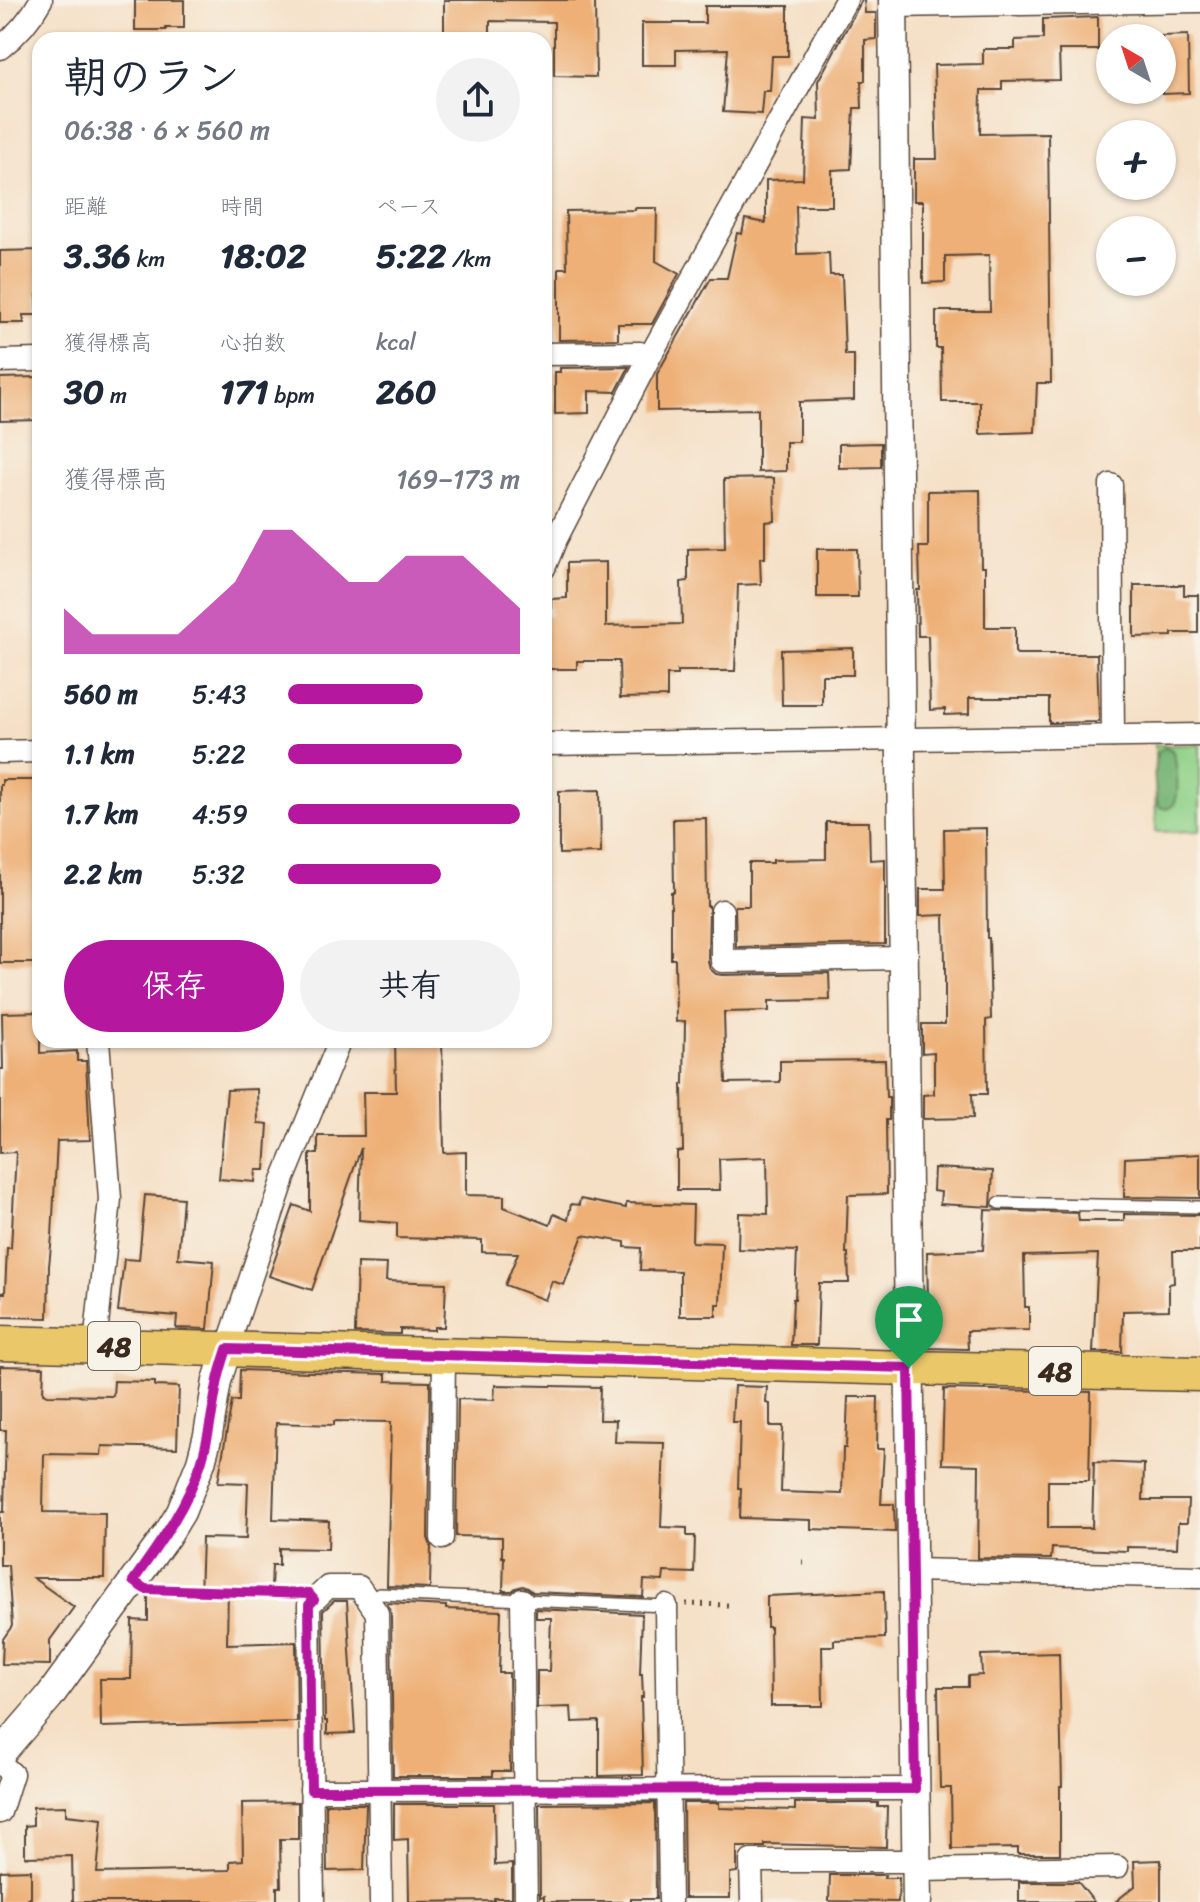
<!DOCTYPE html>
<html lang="ja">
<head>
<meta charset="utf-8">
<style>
	body { margin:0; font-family:Sriracha,"Klee One",sans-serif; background:#f2f2f3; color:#1f2937; height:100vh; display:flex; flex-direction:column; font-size:30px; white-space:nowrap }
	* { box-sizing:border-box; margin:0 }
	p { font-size:26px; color:#747a83 }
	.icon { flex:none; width:44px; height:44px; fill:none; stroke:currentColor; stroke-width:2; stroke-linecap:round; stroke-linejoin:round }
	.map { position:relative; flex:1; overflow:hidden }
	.sheet { position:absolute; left:32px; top:32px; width:520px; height:1016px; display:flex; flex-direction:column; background:#fff; border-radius:24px; box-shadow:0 2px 6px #0004 }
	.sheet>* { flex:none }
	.needle { width:52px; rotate:321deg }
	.buttons { position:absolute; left:1096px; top:24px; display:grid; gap:16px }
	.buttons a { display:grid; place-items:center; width:80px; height:80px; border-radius:50%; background:#fff; box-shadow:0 2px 6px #0004; font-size:40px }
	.pin { position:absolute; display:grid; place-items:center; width:68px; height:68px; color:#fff; margin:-82px -34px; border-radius:50% 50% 50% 0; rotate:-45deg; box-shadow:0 0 8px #0007 }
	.pin .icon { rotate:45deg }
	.round { display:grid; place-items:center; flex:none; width:84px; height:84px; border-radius:42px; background:#f2f2f3 }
	.overview { display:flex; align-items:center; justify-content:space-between; height:136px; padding:0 32px }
	h1 { font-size:44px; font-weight:700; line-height:60px }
	.metrics { display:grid; grid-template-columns:repeat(3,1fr); gap:12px; height:136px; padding:8px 32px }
	.metrics div { display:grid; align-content:center }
	.metrics b { font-size:34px; font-weight:700 }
	.metrics small { font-size:22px; font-weight:400 }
	.metrics p { font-size:22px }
	.chart { height:224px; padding:16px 32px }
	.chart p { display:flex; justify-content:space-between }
	.chart svg { width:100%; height:144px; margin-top:8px; fill:#b5179e; opacity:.7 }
	.button { display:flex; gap:16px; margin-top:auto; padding:16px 32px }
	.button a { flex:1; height:92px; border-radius:48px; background:#b5179e; color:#fff; font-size:32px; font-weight:700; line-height:92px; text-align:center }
	.button a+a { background:#f2f2f3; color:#1f2937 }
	ul { padding:0 32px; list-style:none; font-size:26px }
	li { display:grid; grid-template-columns:128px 96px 1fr; align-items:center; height:60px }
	li i { height:20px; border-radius:10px; background:#b5179e }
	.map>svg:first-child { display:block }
</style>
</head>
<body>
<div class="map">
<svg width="1200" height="1902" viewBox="0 0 1200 1902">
	<rect width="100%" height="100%" fill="#f7f3e8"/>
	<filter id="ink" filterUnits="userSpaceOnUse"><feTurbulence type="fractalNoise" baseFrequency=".0125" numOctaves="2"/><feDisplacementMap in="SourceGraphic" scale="16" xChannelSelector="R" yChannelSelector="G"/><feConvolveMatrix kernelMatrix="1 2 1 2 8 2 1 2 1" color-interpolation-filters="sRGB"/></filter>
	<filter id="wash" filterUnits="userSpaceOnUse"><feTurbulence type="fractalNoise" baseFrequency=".006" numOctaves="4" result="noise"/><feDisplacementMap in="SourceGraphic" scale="32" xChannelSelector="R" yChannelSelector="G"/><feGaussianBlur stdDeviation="1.8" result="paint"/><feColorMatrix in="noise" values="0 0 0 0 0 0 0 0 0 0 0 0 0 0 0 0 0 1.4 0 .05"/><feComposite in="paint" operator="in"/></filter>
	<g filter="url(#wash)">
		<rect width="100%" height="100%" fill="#f5e0c6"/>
		<polygon fill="#91d289" stroke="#667e54" stroke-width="2" points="1155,745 1200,745 1200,831 1156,832"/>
		<path fill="#74b475" stroke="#586f4a" stroke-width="2" d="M1165,747L1172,750C1177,759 1179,789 1176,799C1174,807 1172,806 1167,809L1159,807C1155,798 1153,767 1156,757C1158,750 1160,751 1165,747Z"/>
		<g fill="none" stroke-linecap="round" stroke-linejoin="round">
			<polyline stroke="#83bbf3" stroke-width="8" points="544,88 545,216"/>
		</g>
		<g id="blocks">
			<g fill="#eeb077">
				<polygon points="135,0 184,0 184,28 166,28 166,30 135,30"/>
				<polygon points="444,0 595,0 596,77 554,76 554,22 490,21 490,40 444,40"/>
				<polygon points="862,0 864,0 865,13 876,13 876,39 865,40 865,81 861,81 862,108 854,108 851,169 832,170 832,206 796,206 797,254 829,253 830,275 842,275 845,355 854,355 854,400 799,402 799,442 786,442 786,471 758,472 758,409 657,411 657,374 711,278 727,278 737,233 742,234 745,219 766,223 766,180 803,179 805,119 819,120 818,81"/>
				<polygon points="705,6 788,6 788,56 772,56 770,91 763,91 761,114 723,112 728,49 676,50 676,65 642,65 642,23 705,23"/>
				<polygon points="1098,17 1098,50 1059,50 1060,80 1002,81 1002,90 981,90 980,134 1048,133 1051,383 1037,383 1035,432 980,434 980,402 942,402 941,348 936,348 936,311 990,311 989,255 945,256 945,282 923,283 923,201 914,201 914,159 937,159 934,65 983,64 983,49 1015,49 1015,40 1043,39 1043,19"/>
				<polygon points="1188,35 1189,93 1162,94 1162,36"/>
				<polygon points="635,208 657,208 656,261 679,274 652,324 618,324 618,339 559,340 559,268 567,268 566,211 635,210"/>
				<polygon points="40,250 40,294 37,295 38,315 23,315 24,323 0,323 0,251"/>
				<polygon points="629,367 616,392 589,391 589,413 555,414 555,372 560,372 560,368"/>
				<polygon points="40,377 40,420 0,421 0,378"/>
				<polygon points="881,443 881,467 839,468 839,444"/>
				<polygon points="774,478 775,521 765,522 765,558 760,558 761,584 738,585 735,671 677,671 677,675 667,675 667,697 620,698 619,661 577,661 577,669 544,669 544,616 551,616 551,599 567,598 567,563 606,562 606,626 682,624 681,582 688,581 688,549 725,548 724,479"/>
				<polygon points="980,490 981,567 985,567 985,627 1015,627 1015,652 1017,654 1097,654 1099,722 1049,723 1049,698 969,698 969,714 945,715 945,709 930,710 928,636 918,636 917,590 920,590 919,547 928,547 928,491"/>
				<polygon points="817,549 857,549 858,597 817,597"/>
				<polygon points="1134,585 1184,585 1184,595 1198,595 1198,633 1172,633 1172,636 1134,637"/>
				<polygon points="853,648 853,675 822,675 822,705 782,705 781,650"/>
				<polygon points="2,780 40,780 40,963 0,963 0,785 2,785"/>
				<polygon points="600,790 601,853 559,854 559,791"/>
				<polygon points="706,818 707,906 709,906 708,961 710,969 716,974 722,975 829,973 830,1000 769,1001 769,1011 724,1012 726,1083 780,1082 780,1061 885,1060 886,1097 889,1097 889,1120 886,1120 887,1194 848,1195 846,1253 848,1253 849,1283 819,1283 817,1345 791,1345 793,1299 795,1299 797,1251 738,1249 739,1213 768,1214 767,1157 719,1159 720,1190 677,1190 677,1152 683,1151 682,1084 684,1084 685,1021 676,1022 675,959 671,959 671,892 674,892 673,819"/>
				<polygon points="826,822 869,822 870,860 885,859 885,944 736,947 735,906 749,906 749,863 773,863 773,860 826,859"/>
				<polygon points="986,828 987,938 989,938 991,1019 986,1020 987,1094 972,1094 973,1118 923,1119 923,1095 934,1094 934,1052 922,1053 922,1024 945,1024 945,965 944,915 920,916 920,889 945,889 944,829"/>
				<polygon points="40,1012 40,1053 77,1051 77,1061 86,1061 90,1140 57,1141 52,1236 49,1266 48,1318 1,1317 1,1293 5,1293 7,1248 11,1248 16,1152 0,1153 0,1069 3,1069 2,1013"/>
				<polygon points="395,1040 442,1040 444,1153 466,1152 466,1195 504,1196 504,1207 550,1225 554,1214 568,1220 571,1204 579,1205 580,1199 626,1208 626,1203 693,1205 692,1242 722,1243 720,1304 716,1304 716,1316 680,1316 680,1271 640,1270 641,1248 625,1247 625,1242 583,1235 564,1285 552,1281 545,1300 505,1285 518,1253 482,1252 482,1240 397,1238 397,1223 359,1220 361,1148 312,1290 269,1276 294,1205 310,1211 310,1154 318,1154 318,1136 364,1136 363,1092 396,1092"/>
				<polygon points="257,1089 258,1123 268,1124 265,1170 256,1170 255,1182 219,1179 227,1090"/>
				<polygon points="1200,1154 1200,1198 1124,1197 1125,1158"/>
				<polygon points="934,1168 993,1171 991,1207 940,1204 941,1192 933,1191"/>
				<polygon points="145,1195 183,1198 178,1258 214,1261 208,1329 176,1328 177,1316 118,1311 124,1259 139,1260"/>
				<polygon points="985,1210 1078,1213 1079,1221 1124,1221 1124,1214 1200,1215 1200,1251 1173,1251 1174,1283 1169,1284 1169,1310 1123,1311 1122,1352 1093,1352 1098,1254 1024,1256 1025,1307 1029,1307 1029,1330 967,1331 968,1349 929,1348 927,1252 983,1250"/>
				<polygon points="357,1263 387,1264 386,1281 446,1283 444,1327 434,1327 434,1330 400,1329 400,1334 355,1333"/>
				<polygon points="0,1366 44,1367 43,1393 47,1395 113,1396 114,1381 155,1382 155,1386 179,1387 177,1448 102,1446 101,1455 44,1454 43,1512 105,1513 104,1578 33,1578 74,1607 50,1640 50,1665 2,1664 3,1639 12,1626 8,1565 0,1565 0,1512 4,1512 6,1430 0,1430"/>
				<polygon points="240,1370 386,1374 386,1381 430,1382 428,1538 431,1546 430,1588 387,1586 391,1422 334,1421 334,1425 276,1423 273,1519 329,1521 328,1549 279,1548 279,1565 272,1565 271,1588 228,1587 227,1644 296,1642 297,1722 101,1727 100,1679 131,1679 132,1620 148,1621 148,1594 200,1595 202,1538 246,1539 248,1483 218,1482 232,1401 239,1401"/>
				<polygon points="495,1385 600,1387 599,1420 616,1420 615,1442 664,1443 661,1527 687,1528 687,1536 695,1536 694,1573 664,1572 663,1581 644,1580 643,1597 533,1592 528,1588 523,1586 516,1588 512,1591 503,1591 504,1557 502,1557 502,1537 456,1536 458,1399 494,1400"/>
				<polygon points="734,1386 767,1387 766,1403 770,1404 770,1426 783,1426 781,1492 842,1494 843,1448 846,1448 848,1397 878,1397 877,1449 884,1449 881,1504 894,1504 895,1532 811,1529 811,1520 740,1518 741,1488 738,1488 740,1422 732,1422"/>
				<polygon points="944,1389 1091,1392 1089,1481 1048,1481 1048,1528 1092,1528 1094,1462 1144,1464 1143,1500 1188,1500 1187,1523 1178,1523 1177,1548 1127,1547 1127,1551 1052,1548 1051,1559 978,1558 979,1465 942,1464"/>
				<polygon points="884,1591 885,1638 834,1640 834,1646 822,1646 823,1706 771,1706 770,1627 767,1627 767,1596"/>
				<polygon points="334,1601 347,1601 355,1733 327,1734 327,1721 325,1721 323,1611"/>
				<polygon points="387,1603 446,1606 446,1609 501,1611 499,1673 509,1673 510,1771 493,1771 493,1776 393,1776 391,1613"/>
				<polygon points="536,1609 642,1614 640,1674 642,1674 643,1697 641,1697 643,1775 599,1776 599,1721 572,1722 571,1707 537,1708 537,1671 549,1671 551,1618 536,1618"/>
				<polygon points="1059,1653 1062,1786 1060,1786 1060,1854 1018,1854 1018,1848 952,1849 951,1788 940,1788 938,1687 968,1687 968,1676 982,1675 981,1655"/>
				<polygon points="298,1802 298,1839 280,1839 281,1887 277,1887 277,1902 73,1902 72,1856 25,1857 25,1826 33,1825 33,1807 66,1806 66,1815 102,1819 97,1873 230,1870 230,1861 243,1860 242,1803"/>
				<polygon points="655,1803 656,1899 631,1899 631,1902 544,1902 544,1896 540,1897 539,1804"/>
				<polygon points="683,1803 719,1803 719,1808 795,1810 795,1803 878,1803 878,1807 887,1807 886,1847 765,1844 765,1847 737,1847 737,1872 730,1873 730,1898 684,1898"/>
				<polygon points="326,1804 366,1804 364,1870 327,1871"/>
				<polygon points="394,1804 494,1804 495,1865 512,1864 512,1898 494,1898 494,1901 409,1902 408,1839 394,1840"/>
				<polygon points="1161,1860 1161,1902 1115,1902 1135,1886 1134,1861"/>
				<polygon points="31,1870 31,1898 28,1898 28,1902 0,1902 0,1871"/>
				<polygon points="830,1875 885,1875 884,1878 899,1878 898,1902 829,1901"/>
				<polygon points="1019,1882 1078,1882 1094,1902 1019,1902"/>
			</g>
		</g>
	</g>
	<g filter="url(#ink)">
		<use href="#blocks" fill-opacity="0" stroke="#574537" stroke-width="2"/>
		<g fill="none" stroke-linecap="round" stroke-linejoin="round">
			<g stroke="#574537" stroke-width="14">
				<g id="service">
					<polyline points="999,1203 1200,1207"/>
					<polyline points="369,1602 379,1594 666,1606"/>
				</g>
			</g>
			<g stroke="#574537" stroke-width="25">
				<g id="minor">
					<polyline points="893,6 1200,1"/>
					<path d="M0,48C18,34 30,20 41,0"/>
					<polyline points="544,354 640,353 649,358"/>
					<polyline points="0,361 40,360"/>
					<polyline points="1111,485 1113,736"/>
					<polyline points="544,568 556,539 649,358 846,0"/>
					<polyline points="544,744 1200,735"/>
					<polyline points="0,752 40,751"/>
					<polyline points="722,911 722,961 903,958"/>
					<polyline points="95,1346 110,1199 98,1040"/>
					<polyline points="227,1349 284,1178 340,1040"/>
					<polyline points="442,1538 444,1355"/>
					<polyline points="912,1570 1200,1577"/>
					<polyline points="522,1600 526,1902"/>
					<polyline points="666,1606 670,1902"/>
					<polyline points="0,1763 12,1774 0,1812"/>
					<polyline points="311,1790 915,1789"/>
					<polyline points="917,1870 1117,1867"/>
					<polyline points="313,1902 309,1605 328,1587 359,1587 377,1613 381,1902"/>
					<polyline points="752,1902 751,1861 916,1861"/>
				</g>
			</g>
			<g stroke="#574537" stroke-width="31">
				<g id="tertiary">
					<polyline points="893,0 901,760 917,1902"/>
					<polyline points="0,1754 49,1697 167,1535 181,1512 201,1462 208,1435 217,1381 227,1349"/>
				</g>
			</g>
			<g stroke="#574537" stroke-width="37">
				<polyline id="primary" points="0,1343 909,1368 1200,1374"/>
			</g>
			<g stroke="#574537" stroke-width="5" stroke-dasharray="2 6" stroke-linecap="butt">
				<polyline points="802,1562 810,1562"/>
				<polyline points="160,1590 290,1593"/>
				<polyline points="686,1604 729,1605"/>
			</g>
			<use href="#service" stroke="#fff" stroke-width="11"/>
			<use href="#minor" stroke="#fff" stroke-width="22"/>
			<use href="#tertiary" stroke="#fff" stroke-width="28"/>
			<use href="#primary" stroke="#eac769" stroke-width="34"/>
		</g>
	</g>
	<g fill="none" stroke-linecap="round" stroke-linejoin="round" filter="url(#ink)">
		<g stroke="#fff" stroke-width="16">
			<path id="route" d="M227,1349L909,1368L915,1789L311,1790L309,1605L314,1600L309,1594L145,1589L133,1581C160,1543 186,1508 201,1463C209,1438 212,1411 217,1385C219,1373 223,1361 227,1349Z"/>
		</g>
		<use href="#route" stroke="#b5179e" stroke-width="10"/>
	</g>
	<g text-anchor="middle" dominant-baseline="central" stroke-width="6" stroke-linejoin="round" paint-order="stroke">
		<g fill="#f7f3e8" stroke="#73665b" stroke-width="2">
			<rect x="88" y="1322" width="52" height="48" rx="6"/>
			<rect x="1029" y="1347" width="52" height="48" rx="6"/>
		</g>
		<g font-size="28" font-weight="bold" fill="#3b2a1e">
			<text x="114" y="1346">48</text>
			<text x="1055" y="1371">48</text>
		</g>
	</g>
</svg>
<div class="buttons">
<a><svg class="needle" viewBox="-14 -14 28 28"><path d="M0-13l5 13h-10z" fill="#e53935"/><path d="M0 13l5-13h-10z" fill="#747a83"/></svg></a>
<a>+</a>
<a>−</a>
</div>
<div class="pin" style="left:909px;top:1368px;background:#1e9e55"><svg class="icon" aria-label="arrive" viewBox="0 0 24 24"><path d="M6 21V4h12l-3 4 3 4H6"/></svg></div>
<section class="sheet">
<div class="overview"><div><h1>朝のラン</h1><p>06:38 · 6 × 560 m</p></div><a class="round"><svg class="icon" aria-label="share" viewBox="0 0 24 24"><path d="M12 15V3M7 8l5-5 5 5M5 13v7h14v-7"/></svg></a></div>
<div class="metrics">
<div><p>距離</p><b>3.36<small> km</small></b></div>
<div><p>時間</p><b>18:02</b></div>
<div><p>ペース</p><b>5:22<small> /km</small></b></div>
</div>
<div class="metrics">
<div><p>獲得標高</p><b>30<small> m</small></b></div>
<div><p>心拍数</p><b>171<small> bpm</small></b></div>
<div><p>kcal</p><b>260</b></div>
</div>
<div class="chart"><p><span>獲得標高</span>169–173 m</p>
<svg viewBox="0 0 160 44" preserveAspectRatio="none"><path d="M0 44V30L10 38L20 38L30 38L40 38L50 30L60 22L70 6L80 6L90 14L100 22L110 22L120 14L130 14L140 14L150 22L160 30V44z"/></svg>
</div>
<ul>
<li><b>560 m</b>5:43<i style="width:58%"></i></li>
<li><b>1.1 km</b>5:22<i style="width:75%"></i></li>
<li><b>1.7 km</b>4:59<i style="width:100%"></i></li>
<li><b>2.2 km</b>5:32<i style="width:66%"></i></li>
</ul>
<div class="button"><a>保存</a><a>共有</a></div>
</section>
</div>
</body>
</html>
